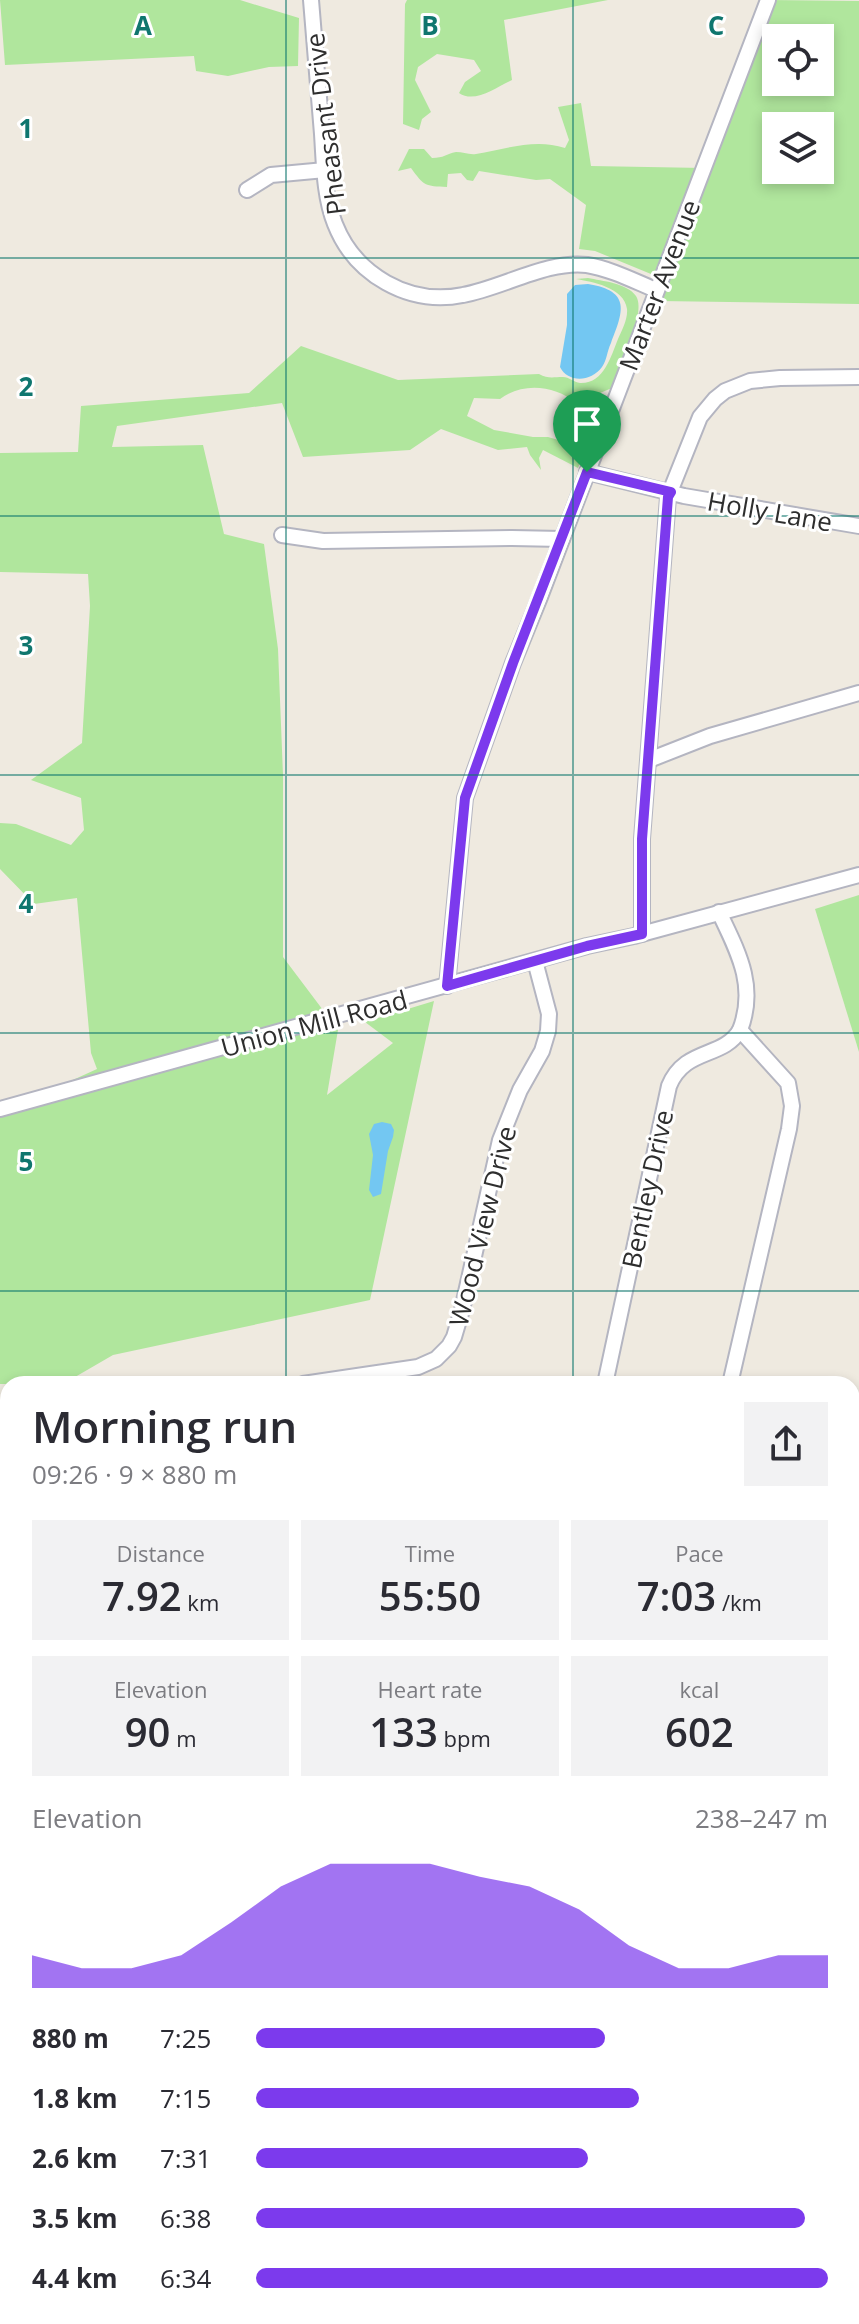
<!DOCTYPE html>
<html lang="en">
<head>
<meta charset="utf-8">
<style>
	body { margin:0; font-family:"Open Sans",sans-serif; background:#f2f2f3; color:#2b2b33; height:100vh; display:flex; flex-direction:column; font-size:30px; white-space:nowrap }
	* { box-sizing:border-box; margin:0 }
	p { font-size:26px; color:#7c7c81 }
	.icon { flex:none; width:44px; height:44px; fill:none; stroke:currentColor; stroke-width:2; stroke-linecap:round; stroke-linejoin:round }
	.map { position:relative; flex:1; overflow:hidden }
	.details { position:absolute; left:0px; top:1376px; width:860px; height:948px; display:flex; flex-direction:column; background:#fff; border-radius:24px 24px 0 0; box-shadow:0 4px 12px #0003 }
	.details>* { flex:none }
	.controls { position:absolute; left:762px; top:24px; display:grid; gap:16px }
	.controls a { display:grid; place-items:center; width:72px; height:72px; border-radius:0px; background:#fff; box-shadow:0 4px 12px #0003; font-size:40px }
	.pin { position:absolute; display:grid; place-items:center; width:68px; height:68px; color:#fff; margin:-82px -34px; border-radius:50% 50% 50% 0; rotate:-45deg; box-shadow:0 0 8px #0007 }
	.pin .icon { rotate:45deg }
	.round { display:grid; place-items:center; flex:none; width:84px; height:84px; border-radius:0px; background:#f2f2f3 }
	.summary { display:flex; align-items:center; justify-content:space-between; height:136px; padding:0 32px }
	h1 { font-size:44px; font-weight:600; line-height:60px }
	.metrics { display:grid; grid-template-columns:repeat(3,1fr); gap:12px; height:136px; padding:8px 32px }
	.metrics div { display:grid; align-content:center; border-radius:0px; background:#f2f2f3; text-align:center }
	.metrics b { font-size:40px; font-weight:600 }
	.metrics small { font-size:22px; font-weight:400 }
	.metrics p { font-size:22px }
	.chart { height:224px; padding:16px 32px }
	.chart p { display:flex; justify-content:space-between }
	.chart svg { width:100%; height:144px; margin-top:8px; fill:#7c3aed; opacity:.7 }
	ul { padding:0 32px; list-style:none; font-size:26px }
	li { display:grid; grid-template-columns:128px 96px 1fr; align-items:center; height:60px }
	li i { height:20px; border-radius:10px; background:#7c3aed }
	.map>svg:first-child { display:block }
</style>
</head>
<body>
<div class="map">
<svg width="859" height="2324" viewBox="0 0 859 2324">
	<rect width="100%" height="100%" fill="#efeae0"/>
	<g fill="#b0e69d" fill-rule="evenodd">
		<polygon points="0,0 240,0 299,18 298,66 269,67 228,76 196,71 194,56 5,65"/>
		<path d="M407,0H608L504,20L512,80C496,87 475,104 459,93L465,82L481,71L474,60L437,54L418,67L415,80L431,112L422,119L419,130L403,124L405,4Z"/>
		<path d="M769,0L859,1V304L659,301L668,281L595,251L579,249L586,205L550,179L536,180L479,171L473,181L467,180L461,173L448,174L447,187C425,186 424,186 411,168L398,171L409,149H424L432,158C444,158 446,154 456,152C463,152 469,155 476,154C506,149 535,138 565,148L569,140L558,107L581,103L591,166L704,168ZM776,38H820V82H776ZM776,126H820V170H776Z"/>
		<path d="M588,278C602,281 627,283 636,296C647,312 619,370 612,388L576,403C555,385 522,382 500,399L474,398L467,416L494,430L533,437H548L569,443L585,450L578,468L543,450L539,458L541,470L530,455L527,447L498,450L441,429L410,450L303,457L282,403L117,426L112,447L203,445L224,534L264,544L278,649L283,775V957L338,1030L327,1095L393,1043L365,1022L434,1001L370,1300L113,1355L63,1384H0V1113L97,1069L91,1053L77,898L34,904L0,869V823L16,824L71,845L84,830L81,798L31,780L82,743L90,606L88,574L0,572V453L78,452L81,406L249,393L301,346L398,380L539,374C548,379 553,377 563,377C569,377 574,382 580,383C604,384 611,356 618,339C622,330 628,319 627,309C624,287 592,282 576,279Z"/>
		<polygon points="859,895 859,1052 815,909"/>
		<polygon points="859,1448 859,2084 852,2080 852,1449"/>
		<polygon points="0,1710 8,1710 8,1860 0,1859"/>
		<polygon points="852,2278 859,2281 859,2324 120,2324 121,2316 852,2316"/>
	</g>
	<g fill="#73c7f2">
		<path d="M588,284C632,291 623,312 611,343C607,351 607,360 602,367C591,382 568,383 560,367L567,325V294L575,285Z"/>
		<polygon points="382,1122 391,1124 394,1130 393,1137 388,1151 381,1194 373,1197 369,1190 373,1155 369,1134 374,1124"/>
		<polygon points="148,2316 203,2316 208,2324 138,2324"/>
	</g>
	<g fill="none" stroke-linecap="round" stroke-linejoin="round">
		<g stroke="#73c7f2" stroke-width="3">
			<polyline points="852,1866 859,1860"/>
			<polyline points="852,1961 859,1965"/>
			<polyline points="748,2316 769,2324"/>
			<polyline points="34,2324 38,2316"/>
			<polyline points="626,2324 627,2316"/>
		</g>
		<g stroke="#b4b5c1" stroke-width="18">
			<g id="minor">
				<path d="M311,0C315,45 318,89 322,134C324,164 324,196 335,224C355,275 409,306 463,295C502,288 548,260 587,265C611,269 634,281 656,290"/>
				<polyline points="247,190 271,175 325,170"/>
				<polyline points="587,472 684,496 859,526"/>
				<polyline points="282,535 323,541 512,538 562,539"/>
				<polyline points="649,760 710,736 859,693"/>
				<path d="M719,912C738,952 757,986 740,1030"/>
				<polyline points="642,934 642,839 668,497 700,417 715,399 725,391 750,381 780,378 859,377"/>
				<polyline points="447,986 465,798 513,663 540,597 768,0"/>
				<polyline points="0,1109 587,946 634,936 859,875"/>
				<polyline points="303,1384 418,1367 436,1359 449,1346 454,1337 462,1310 500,1140 520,1090 542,1051 548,1031 549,1014 535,961"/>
				<path d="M605,1384L669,1086C685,1047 723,1059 740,1030L788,1083L792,1106L789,1129L730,1384"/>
				<polyline points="0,1441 8,1443"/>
				<polyline points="852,2177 859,2181"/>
			</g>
		</g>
		<use href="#minor" stroke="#fff" stroke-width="14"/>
	</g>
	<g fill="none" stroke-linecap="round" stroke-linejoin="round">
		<g stroke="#fff" stroke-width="16">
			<polygon id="route" points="587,472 671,492 668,497 642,839 642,934 587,946 447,986 465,798 513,663"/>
		</g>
		<use href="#route" stroke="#7c3aed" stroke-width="10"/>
	</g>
	<path fill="none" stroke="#0f766e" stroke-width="2" stroke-opacity="0.55" d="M286,0V1384M573,0V1384M0,258H859M0,516H859M0,775H859M0,1033H859M0,1291H859M0,1549H8M852,1549H859M0,1808H8M852,1808H859M0,2066H8M852,2066H859M286,2316V2324M573,2316V2324"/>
	<g text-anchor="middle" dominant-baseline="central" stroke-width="6" stroke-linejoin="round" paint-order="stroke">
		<g font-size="26" fill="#2e2e2e" stroke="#fff">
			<text transform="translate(325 124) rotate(-97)">Pheasant Drive</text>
			<text transform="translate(659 285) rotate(-69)">Marter Avenue</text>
			<text transform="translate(770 511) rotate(10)">Holly Lane</text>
			<text transform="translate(314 1023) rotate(-15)">Union Mill Road</text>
			<text transform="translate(647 1189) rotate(-78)">Bentley Drive</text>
			<text transform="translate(482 1226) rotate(-76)">Wood View Drive</text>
		</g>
	</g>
	<g font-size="26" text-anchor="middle" font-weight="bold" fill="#0f766e" stroke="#fff" stroke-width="6" stroke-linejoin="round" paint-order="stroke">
		<text x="143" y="35">A</text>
		<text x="430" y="35">B</text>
		<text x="716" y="35">C</text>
		<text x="26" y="138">1</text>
		<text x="26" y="396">2</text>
		<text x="26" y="655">3</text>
		<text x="26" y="913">4</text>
		<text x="26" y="1171">5</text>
	</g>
</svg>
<div class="controls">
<a><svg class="icon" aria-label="locate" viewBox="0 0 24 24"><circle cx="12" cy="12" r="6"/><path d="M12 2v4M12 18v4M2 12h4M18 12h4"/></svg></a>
<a><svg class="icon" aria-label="layers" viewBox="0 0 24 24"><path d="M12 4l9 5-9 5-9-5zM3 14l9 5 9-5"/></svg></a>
</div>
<div class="pin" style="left:587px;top:472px;background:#1e9e55"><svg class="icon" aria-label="arrive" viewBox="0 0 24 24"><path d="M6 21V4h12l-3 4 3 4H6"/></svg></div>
<section class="details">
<div class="summary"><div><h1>Morning run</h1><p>09:26 · 9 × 880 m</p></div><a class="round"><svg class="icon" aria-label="share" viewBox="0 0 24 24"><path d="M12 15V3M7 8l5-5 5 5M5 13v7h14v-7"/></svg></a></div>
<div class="metrics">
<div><p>Distance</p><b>7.92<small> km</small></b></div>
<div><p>Time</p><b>55:50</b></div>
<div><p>Pace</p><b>7:03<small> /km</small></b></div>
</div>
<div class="metrics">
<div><p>Elevation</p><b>90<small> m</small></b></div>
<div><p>Heart rate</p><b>133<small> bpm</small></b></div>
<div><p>kcal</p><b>602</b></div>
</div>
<div class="chart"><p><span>Elevation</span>238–247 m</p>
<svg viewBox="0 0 160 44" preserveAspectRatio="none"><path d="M0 44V34L10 38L20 38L30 34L40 24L50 13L60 6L70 6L80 6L90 10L100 13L110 20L120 31L130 38L140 38L150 34L160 34V44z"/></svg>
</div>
<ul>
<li><b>880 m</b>7:25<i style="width:61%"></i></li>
<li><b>1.8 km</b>7:15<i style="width:67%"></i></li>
<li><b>2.6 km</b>7:31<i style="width:58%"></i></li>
<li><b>3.5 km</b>6:38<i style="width:96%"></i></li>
<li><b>4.4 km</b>6:34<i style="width:100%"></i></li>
</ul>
</section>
</div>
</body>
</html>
